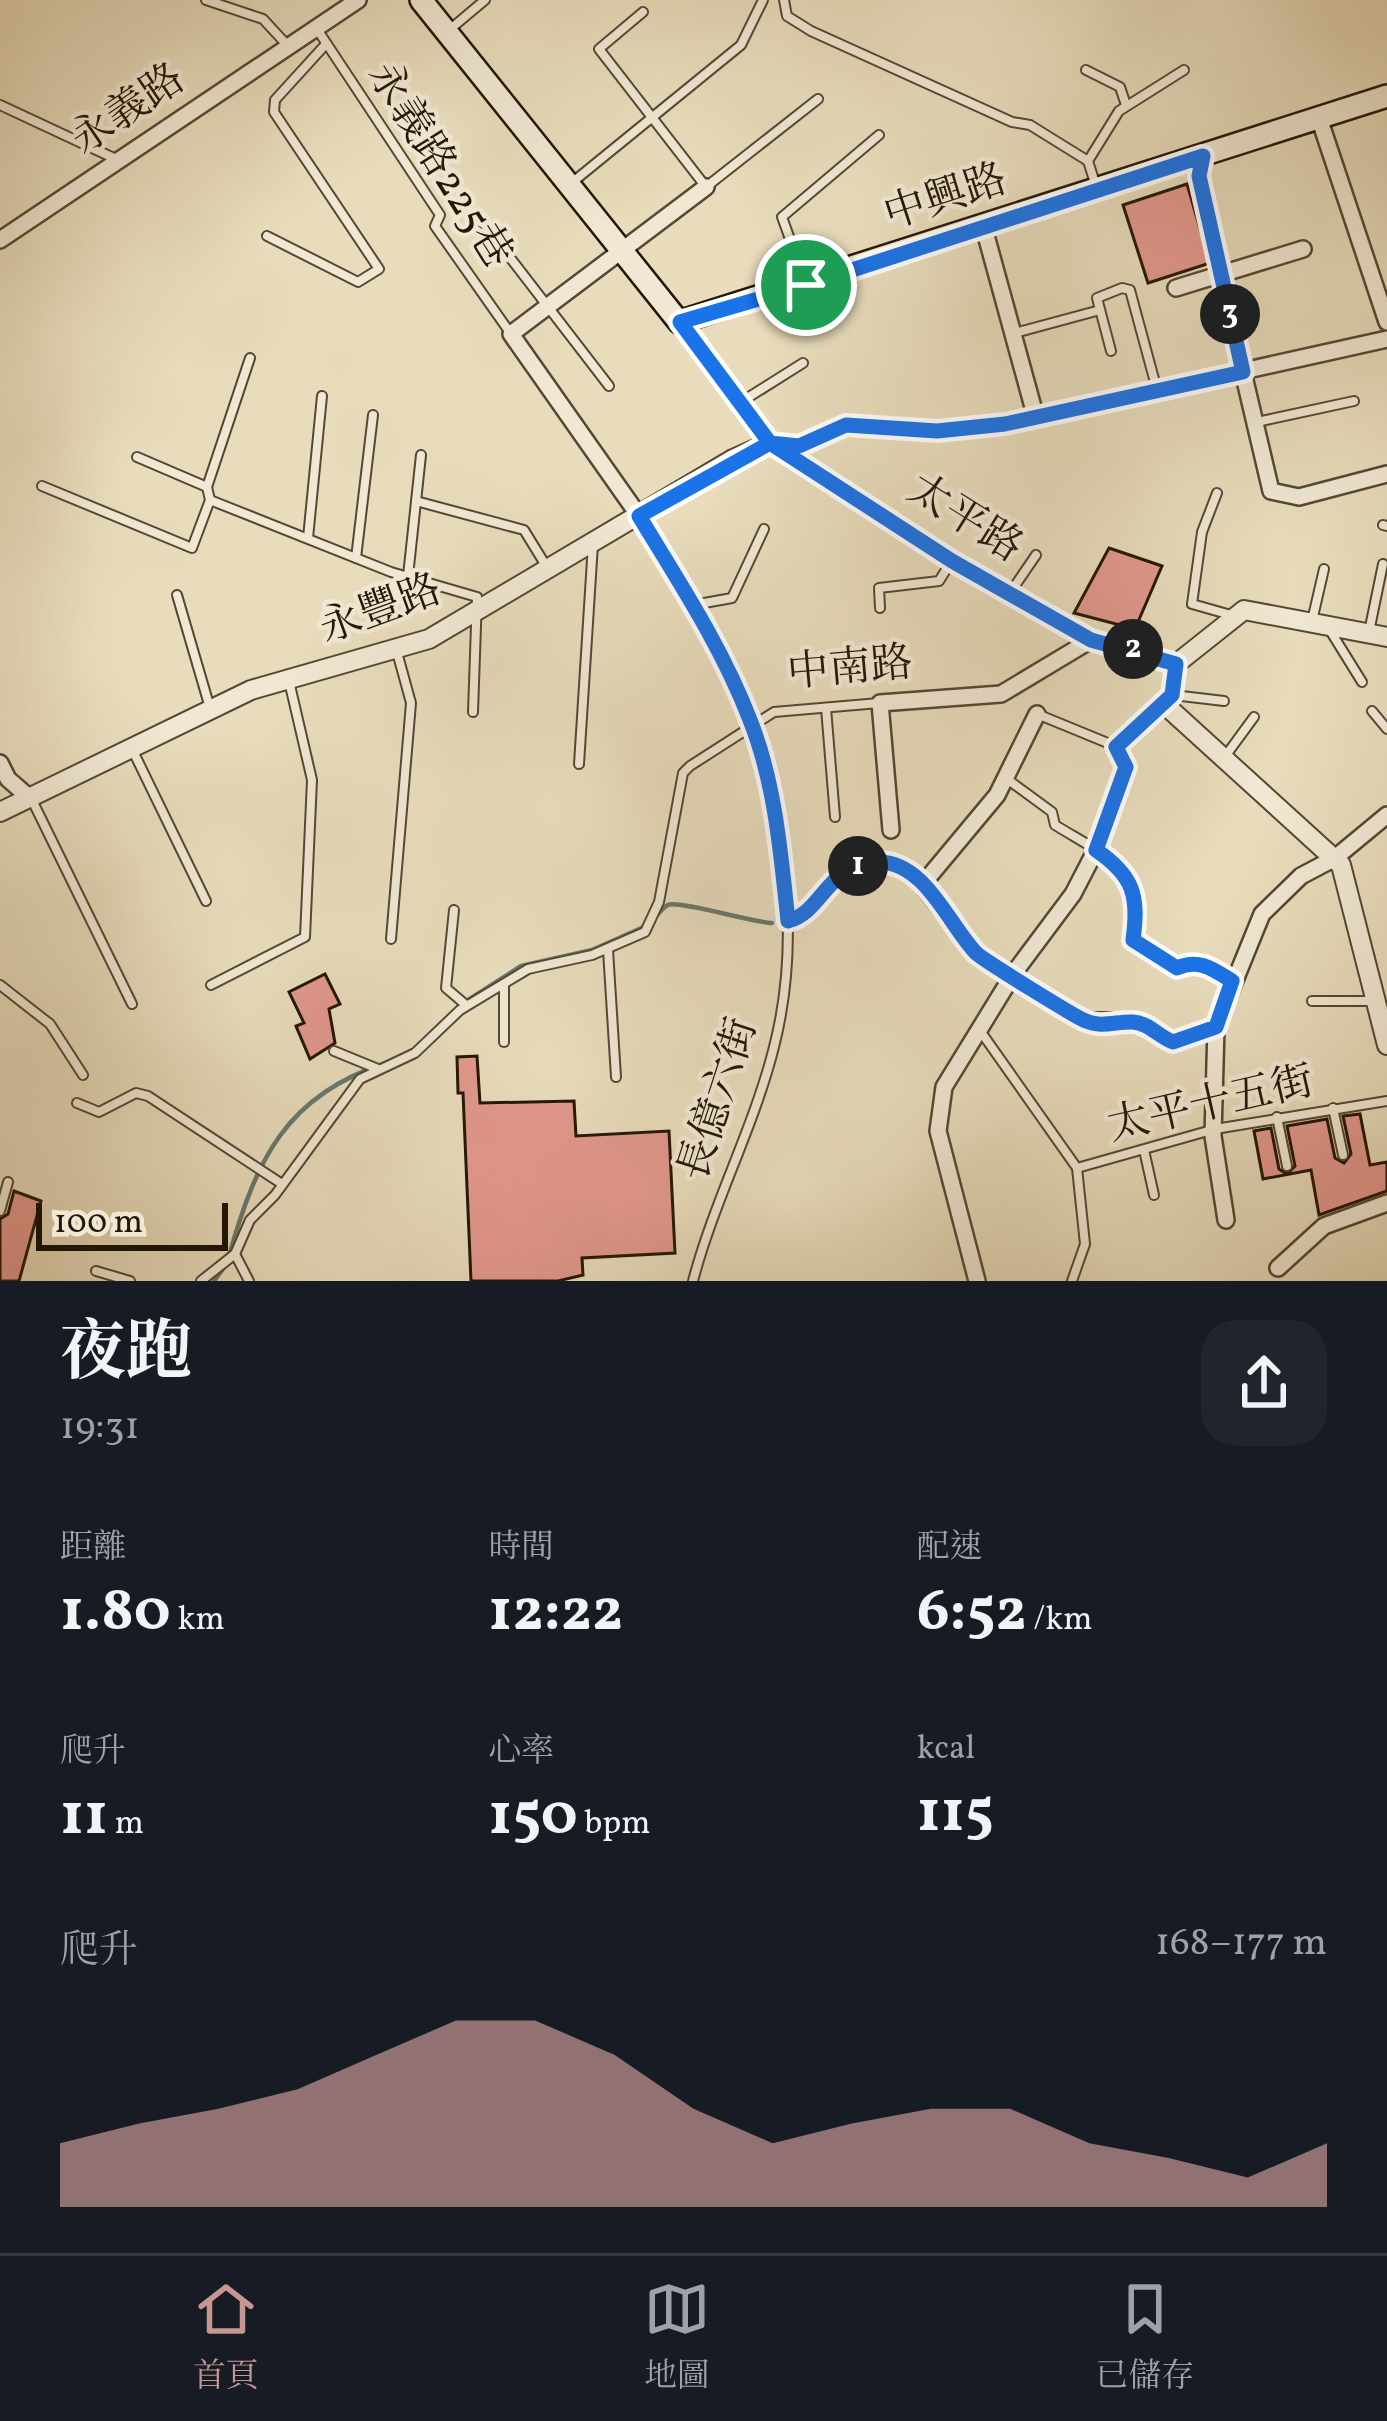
<!DOCTYPE html>
<html lang="zh-TW">
<head>
<meta charset="utf-8">
<style>
	body { margin:0; font-family:Vollkorn,"Noto Serif TC",serif; background:#20242c; color:#f1f3f6; height:100vh; display:flex; flex-direction:column; font-size:45px; white-space:nowrap }
	* { box-sizing:border-box; margin:0 }
	p { font-size:39px; color:#9ea1a6 }
	.icon { flex:none; width:66px; height:66px; fill:none; stroke:currentColor; stroke-width:2; stroke-linecap:round; stroke-linejoin:round }
	.map { position:relative; height:1281px; overflow:hidden }
	.sheet { display:flex; flex-direction:column; background:#171b24; flex:1 }
	.sheet>* { flex:none }
	.scale { position:absolute; left:36px; bottom:30px; width:192px; box-sizing:border-box; padding-left:12px; border:6px solid #231707; border-top:0; font-size:33px; line-height:42px; white-space:nowrap; color:#231707; -webkit-text-stroke:9px #f0e8d3; paint-order:stroke }
	.pin { position:absolute; display:grid; place-items:center; width:102px; height:102px; color:#fff; margin:-51px; border:6px solid #fff; border-radius:50%; box-shadow:0 3px 12px #0007 }
	.km { position:absolute; width:60px; height:60px; margin:-30px; border-radius:50%; background:#222; color:#fff; font-size:33px; line-height:60px; text-align:center }
	.round { display:grid; place-items:center; flex:none; width:126px; height:126px; border-radius:36px; background:#20242c }
	.summary { display:flex; align-items:center; justify-content:space-between; height:204px; padding:0 60px }
	h1 { font-size:66px; font-weight:700; line-height:90px }
	.figures { display:grid; grid-template-columns:repeat(3,1fr); gap:18px; height:204px; padding:12px 60px }
	.figures div { display:grid; align-content:center }
	.figures b { font-size:60px; font-weight:700 }
	.figures small { font-size:33px; font-weight:400 }
	.figures p { font-size:33px }
	.chart { height:336px; padding:24px 60px }
	.chart p { display:flex; justify-content:space-between }
	.chart svg { width:100%; height:216px; margin-top:12px; fill:#c59692; opacity:.7 }
	.tab-bar { display:flex; justify-content:space-around; align-items:center; height:168px; border-top:3px solid #363941; background:#171b24; font-size:33px; color:#9ea1a6 }
	.tab-bar a { display:grid; justify-items:center; gap:6px }
	.tab-bar .current { color:#c59692 }
	.map>svg:first-child { display:block }
</style>
</head>
<body>
<div class="map">
<svg width="1387" height="1281" viewBox="0 0 1387 1281">
	<rect width="100%" height="100%" fill="#e8dcbc"/>
	<filter id="stains"><feTurbulence type="fractalNoise" baseFrequency=".00167" numOctaves="4"/><feColorMatrix values="0 0 0 0 .2 0 0 0 0 .09 0 0 0 0 .02 0 0 0 .5 -.17"/></filter>
	<radialGradient id="worn" r=".72"><stop offset=".6" stop-color="#630" stop-opacity="0"/><stop offset="1" stop-color="#630" stop-opacity=".3"/></radialGradient>
	<g fill="none" stroke-linecap="round" stroke-linejoin="round">
		<g stroke="#69796f" stroke-width="4.5">
			<path d="M654,918C659,914 662,908 668,905C678,900 751,922 772,923"/>
			<polyline points="465,1002 521,966 592,950 646,926"/>
			<path d="M229,1256C256,1160 286,1095 386,1063"/>
			<polyline points="214,1281 225,1266"/>
		</g>
	</g>
	<g fill="#e2988d" stroke="#231707" stroke-width="3">
		<polygon points="1187,184 1210,263 1148,283 1123,205"/>
		<polygon points="1109,548 1162,566 1135,629 1074,613"/>
		<polygon points="325,974 340,1004 329,1009 335,1043 310,1059 296,1026 304,1023 289,992"/>
		<polygon points="477,1056 480,1103 574,1101 576,1136 669,1131 675,1253 582,1258 583,1275 558,1281 471,1281 463,1093 458,1093 457,1057"/>
		<polygon points="1360,1114 1370,1165 1387,1162 1387,1191 1319,1215 1311,1170 1263,1179 1254,1131 1271,1128 1279,1169 1287,1174 1295,1166 1287,1126 1327,1119 1335,1158 1344,1163 1351,1154 1343,1116"/>
		<polygon points="14,1191 41,1201 19,1281 0,1281 0,1219 8,1214"/>
	</g>
	<g fill="none" stroke-linecap="round" stroke-linejoin="round">
		<g stroke="#544834" stroke-width="12">
			<g id="service">
				<polyline points="206,0 263,19 288,46"/>
				<polyline points="784,0 787,16 811,31 1012,122 1030,125 1088,161"/>
				<polyline points="643,12 599,49 706,187 818,99"/>
				<polyline points="317,29 440,215 435,226 511,334"/>
				<polyline points="448,31 485,0"/>
				<polyline points="1086,70 1120,87 1126,105"/>
				<polyline points="0,105 118,160"/>
				<polyline points="1203,156 1199,176 1243,370"/>
				<polyline points="574,181 741,45 763,0"/>
				<polyline points="1095,183 1088,161 1119,111 1184,70"/>
				<polyline points="478,216 609,386"/>
				<polyline points="267,236 358,282 379,269 274,112 275,100 326,44"/>
				<polyline points="804,278 782,217 879,135"/>
				<polyline points="1015,333 1100,310"/>
				<polyline points="1111,351 1097,298 1122,288 1130,290 1157,390"/>
				<polyline points="741,402 803,363"/>
				<polyline points="1257,422 1354,401"/>
				<polyline points="42,486 192,548 210,500 207,487 137,457"/>
				<polyline points="207,487 250,358"/>
				<polyline points="1217,493 1202,532 1192,604 1231,615"/>
				<polyline points="210,500 391,572 477,597 473,712"/>
				<polyline points="416,501 524,530 548,569"/>
				<polyline points="1383,525 1387,526"/>
				<polyline points="308,538 322,396"/>
				<polyline points="356,558 373,415"/>
				<polyline points="408,576 421,455"/>
				<polyline points="1010,593 1036,555"/>
				<polyline points="177,595 210,708"/>
				<polyline points="880,608 879,588 939,581 951,562"/>
				<polyline points="1312,621 1324,569"/>
				<polyline points="1331,632 1362,682"/>
				<polyline points="1369,632 1383,564"/>
				<polyline points="1173,695 1224,701"/>
				<polyline points="826,708 835,817"/>
				<polyline points="1372,711 1387,729"/>
				<polyline points="1037,714 1115,746"/>
				<polyline points="132,749 206,901"/>
				<polyline points="1224,758 1254,717"/>
				<polyline points="579,764 593,544"/>
				<path d="M1007,779L1052,812L1055,825C1112,860 1142,867 1133,940L1177,968C1198,958 1213,969 1231,981"/>
				<polyline points="32,800 132,1004"/>
				<polyline points="454,910 446,988 466,1005"/>
				<path d="M788,921C809,915 813,897 827,883C857,853 893,860 921,884"/>
				<polyline points="391,939 411,703 397,652"/>
				<polyline points="608,950 616,1077"/>
				<polyline points="504,984 504,1042"/>
				<polyline points="0,985 50,1024 83,1075"/>
				<polyline points="211,985 305,937 312,780 289,681"/>
				<polyline points="1312,1001 1376,1001"/>
				<polyline points="981,1032 1077,1168 1215,1129 1387,1101"/>
				<polyline points="334,1051 378,1069"/>
				<polyline points="77,1103 99,1112 136,1093 148,1096 282,1184"/>
				<polyline points="1333,1108 1343,1155"/>
				<polyline points="1277,1117 1287,1166"/>
				<polyline points="1144,1150 1154,1195"/>
				<polyline points="0,1211 8,1182"/>
				<polyline points="235,1254 249,1281"/>
				<polyline points="96,1271 130,1281"/>
				<polyline points="201,1281 235,1254 250,1220 275,1195 360,1079 415,1053 460,1010 528,969 592,955 645,932 659,902 683,773 690,766 774,712 879,703"/>
				<path d="M693,1281C714,1201 754,1127 774,1047C812,898 767,735 693,605L732,598L764,529"/>
				<polyline points="1072,1281 1085,1244 1077,1168"/>
			</g>
		</g>
		<g stroke="#544834" stroke-width="20">
			<g id="minor">
				<polyline points="1319,118 1387,322"/>
				<polyline points="984,228 1036,418"/>
				<polyline points="0,240 358,0"/>
				<polyline points="1176,288 1303,249"/>
				<polyline points="1243,372 1271,491 1299,497 1387,474"/>
				<polyline points="769,443 799,446 846,425 937,432 1005,424 1387,339"/>
				<polyline points="693,605 639,516 511,334 706,187"/>
				<polyline points="1037,714 997,795 922,885 980,958 1085,1021 1134,1021 1173,1042 1216,1027 1262,914 1301,876 1335,858 1387,815"/>
				<polyline points="0,763 8,779 31,799"/>
				<polyline points="891,830 880,703 1001,694 1091,640"/>
				<polyline points="1216,1027 1213,1136 1226,1220"/>
				<polyline points="1278,1268 1324,1226 1387,1203"/>
				<polyline points="977,1281 938,1131 944,1087 1014,973 1073,894 1102,838 1126,767 1116,747 1163,703"/>
			</g>
		</g>
		<g stroke="#544834" stroke-width="22">
			<g id="tertiary">
				<polyline points="679,322 769,443 952,561 1091,640 1176,664"/>
				<polyline points="1176,664 1172,695 1163,703 1341,865 1387,1045"/>
				<polyline points="1176,664 1244,610 1387,637"/>
				<polyline points="0,812 251,690 429,639 733,459 769,443"/>
			</g>
		</g>
		<g stroke="#231707" stroke-width="26">
			<polyline id="secondary" points="421,0 679,322 1387,96"/>
		</g>
		<use href="#service" stroke="#f0e8d3" stroke-width="8"/>
		<use href="#minor" stroke="#f0e8d3" stroke-width="15"/>
		<use href="#tertiary" stroke="#f0e8d3" stroke-width="18"/>
		<use href="#secondary" stroke="#f0e8d3" stroke-width="21"/>
	</g>
	<g fill="none" stroke-linecap="round" stroke-linejoin="round">
		<g stroke="#fff" stroke-width="24">
			<path id="route" d="M806,285L680,322L770,443L639,516C679,582 722,647 750,720C775,782 781,855 788,921C823,912 827,864 876,862C925,860 948,924 976,953C982,959 1075,1017 1086,1021C1101,1028 1118,1021 1133,1022C1149,1023 1159,1037 1173,1042L1216,1027L1232,981C1213,969 1198,958 1177,968L1133,940C1139,896 1134,876 1096,850L1126,767L1116,747L1172,695L1176,664L1091,640L952,561L770,443L799,446L846,425L937,431L1005,424L1243,372L1199,176L1203,156L806,285"/>
		</g>
		<use href="#route" stroke="#1a73e8" stroke-width="15"/>
	</g>
	<g text-anchor="middle" dominant-baseline="central" stroke-width="9" stroke-linejoin="round" paint-order="stroke">
		<g font-size="42" fill="#231707" stroke="#f0e8d3">
			<text transform="translate(129 111) rotate(-34)">永義路</text>
			<text transform="translate(438 166) rotate(58)">永義路225巷</text>
			<text transform="translate(946 199) rotate(-18)">中興路</text>
			<text transform="translate(964 520) rotate(32)">太平路</text>
			<text transform="translate(381 611) rotate(-20)">永豐路</text>
			<text transform="translate(850 670) rotate(-5)">中南路</text>
			<text transform="translate(720 1100) rotate(-72)">長億六街</text>
			<text transform="translate(1211 1106) rotate(-13)">太平十五街</text>
		</g>
	</g>
	<rect width="100%" height="100%" filter="url(#stains)"/>
	<rect width="100%" height="100%" fill="url(#worn)"/>
</svg>
<div class="scale">100 m</div>
<div class="pin" style="left:806px;top:285px;background:#1e9e55"><svg class="icon" aria-label="arrive" viewBox="0 0 24 24"><path d="M6 21V4h12l-3 4 3 4H6"/></svg></div>
<b class="km" style="left:858px;top:866px">1</b>
<b class="km" style="left:1133px;top:649px">2</b>
<b class="km" style="left:1230px;top:314px">3</b>
</div>
<section class="sheet">
<div class="summary"><div><h1>夜跑</h1><p>19:31</p></div><a class="round"><svg class="icon" aria-label="share" viewBox="0 0 24 24"><path d="M12 15V3M7 8l5-5 5 5M5 13v7h14v-7"/></svg></a></div>
<div class="figures">
<div><p>距離</p><b>1.80<small> km</small></b></div>
<div><p>時間</p><b>12:22</b></div>
<div><p>配速</p><b>6:52<small> /km</small></b></div>
</div>
<div class="figures">
<div><p>爬升</p><b>11<small> m</small></b></div>
<div><p>心率</p><b>150<small> bpm</small></b></div>
<div><p>kcal</p><b>115</b></div>
</div>
<div class="chart"><p><span>爬升</span>168–177 m</p>
<svg viewBox="0 0 160 44" preserveAspectRatio="none"><path d="M0 44V31L10 27L20 24L30 20L40 13L50 6L60 6L70 13L80 24L90 31L100 27L110 24L120 24L130 31L140 34L150 38L160 31V44z"/></svg>
</div>
</section>
<nav class="tab-bar">
<a class="current"><svg class="icon" aria-label="home" viewBox="0 0 24 24"><path d="M3 11l9-7 9 7M6 9v11h12V9"/></svg>首頁</a>
<a><svg class="icon" aria-label="map" viewBox="0 0 24 24"><path d="M3 6l6-2 6 2 6-2v14l-6 2-6-2-6 2zM9 4v14M15 6v14"/></svg>地圖</a>
<a><svg class="icon" aria-label="saved" viewBox="0 0 24 24"><path d="M7 4h10v16l-5-4-5 4z"/></svg>已儲存</a>
</nav>
</body>
</html>
